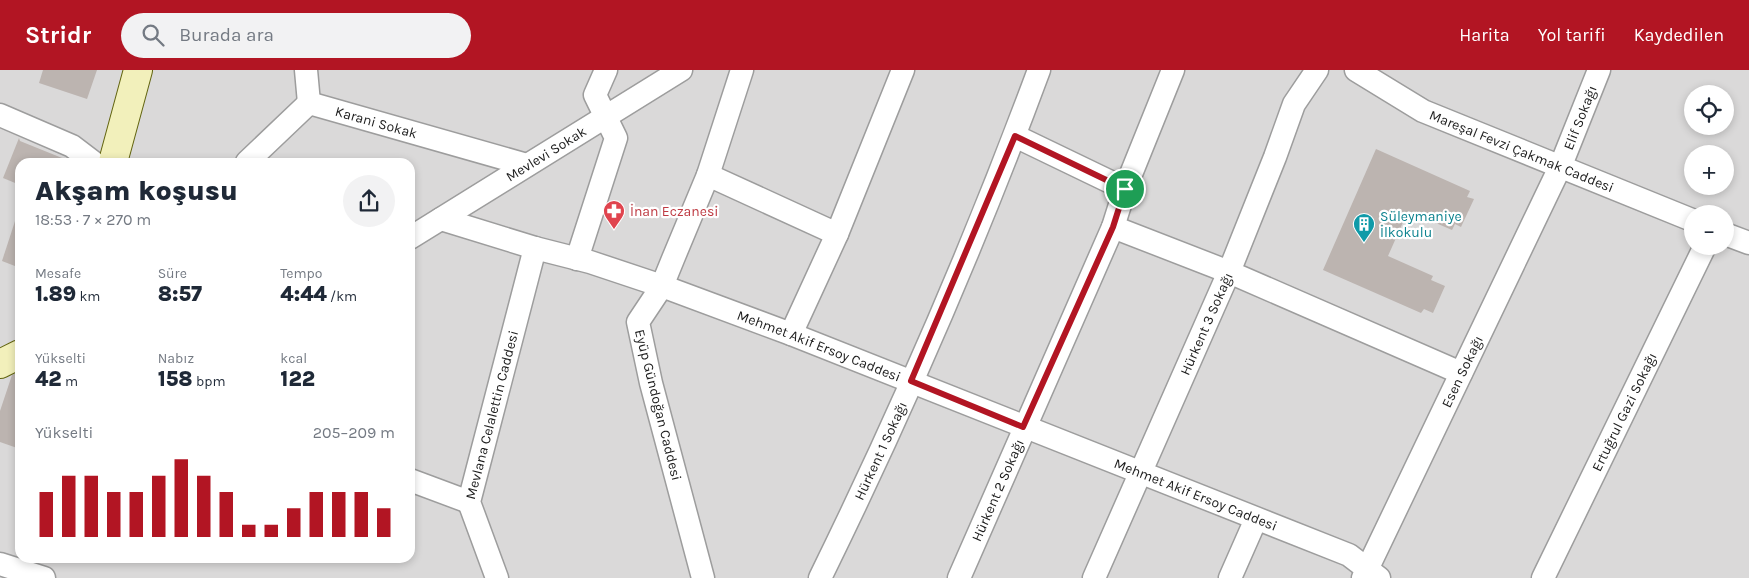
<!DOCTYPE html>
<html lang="tr">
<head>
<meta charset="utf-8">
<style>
	body { margin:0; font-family:Karla,sans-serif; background:#f2f2f3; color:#1f2937; height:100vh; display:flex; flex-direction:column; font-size:19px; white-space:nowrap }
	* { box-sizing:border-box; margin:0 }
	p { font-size:16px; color:#747a83 }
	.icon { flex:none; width:28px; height:28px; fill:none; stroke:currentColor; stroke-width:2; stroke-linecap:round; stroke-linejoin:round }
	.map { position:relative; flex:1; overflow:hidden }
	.drawer { position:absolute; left:15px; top:88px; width:400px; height:405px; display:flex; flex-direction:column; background:#fff; border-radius:15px; box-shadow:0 2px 8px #0003 }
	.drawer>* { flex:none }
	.tools { position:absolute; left:1684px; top:15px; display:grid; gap:10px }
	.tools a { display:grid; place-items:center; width:50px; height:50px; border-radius:50%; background:#fff; box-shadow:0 2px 8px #0003; font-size:25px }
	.pin { position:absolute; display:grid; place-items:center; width:42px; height:42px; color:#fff; margin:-21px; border:2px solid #fff; border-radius:50%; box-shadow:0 1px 5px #0007 }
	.round { display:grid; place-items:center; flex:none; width:52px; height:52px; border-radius:26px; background:#f2f2f3 }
	.summary { display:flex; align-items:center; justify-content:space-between; height:85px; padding:0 20px }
	h1 { font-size:28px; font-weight:800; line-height:38px }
	.figures { display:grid; grid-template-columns:repeat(3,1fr); gap:8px; height:85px; padding:5px 20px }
	.figures div { display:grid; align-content:center }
	.figures b { font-size:21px; font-weight:800 }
	.figures small { font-size:14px; font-weight:400 }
	.figures p { font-size:14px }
	.chart { height:140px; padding:10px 20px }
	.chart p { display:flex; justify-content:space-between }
	.chart svg { width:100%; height:90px; margin-top:5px; stroke:#b21523; stroke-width:6 }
	header { display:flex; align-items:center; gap:30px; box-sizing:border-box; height:70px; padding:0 25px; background:#b21523; color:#fff }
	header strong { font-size:24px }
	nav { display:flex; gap:28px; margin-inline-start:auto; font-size:18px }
	.search { width:350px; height:45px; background:#f2f2f3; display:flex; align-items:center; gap:12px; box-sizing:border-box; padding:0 18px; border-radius:28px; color:#747a83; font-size:19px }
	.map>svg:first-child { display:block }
</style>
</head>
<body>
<header>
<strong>Stridr</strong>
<div class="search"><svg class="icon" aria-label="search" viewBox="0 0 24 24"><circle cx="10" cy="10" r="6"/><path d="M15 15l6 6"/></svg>Burada ara</div>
<nav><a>Harita</a><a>Yol tarifi</a><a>Kaydedilen</a></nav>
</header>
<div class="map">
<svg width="1749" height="508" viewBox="0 0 1749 508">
	<rect width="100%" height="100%" fill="#ece8e3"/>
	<path fill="#dad9d9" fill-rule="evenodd" d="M0,0H1749V508H0ZM1692,24H1725V56H1692ZM1692,84H1725V116H1692ZM20,92H410V488H20ZM1692,144H1725V176H1692Z"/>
	<g fill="#bcb4b0">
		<polygon points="43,0 97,0 87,29 39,13"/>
		<polygon points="19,68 20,71 72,92 20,92 20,115 3,108"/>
		<polygon points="1376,79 1470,121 1467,127 1474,129 1461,157 1455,154 1452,160 1408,141 1388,186 1433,206 1431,210 1445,216 1433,243 1424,239 1421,243 1323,200"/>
		<polygon points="17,145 20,145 20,198 2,191"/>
		<polygon points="20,301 20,379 0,372 0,341 12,305"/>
	</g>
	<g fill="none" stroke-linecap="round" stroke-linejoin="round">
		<g stroke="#9d9d9d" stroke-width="25">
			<g id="street">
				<polyline points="306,0 309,33"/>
				<path id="s1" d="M1356,0L1423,41L1692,150"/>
				<path id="s2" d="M309,33L527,95"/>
				<polyline points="0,45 72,76 93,92"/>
				<polyline points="1015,66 1125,119"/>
				<polyline points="247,92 309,33"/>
				<polyline points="708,105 837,164 903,0"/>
				<path id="s3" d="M441,149L535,178L590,192L662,216L791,264L1349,485L1379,508"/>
				<polyline points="1113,157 1229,202 1461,303"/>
				<polyline points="1725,164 1749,173"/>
				<path id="s4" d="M410,168L681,0"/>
				<polyline points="577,189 616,68 595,25 606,0"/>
				<polyline points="791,264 837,164"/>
				<polyline points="410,410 469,432"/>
				<polyline points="0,494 44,508"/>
				<path id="s5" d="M497,508L469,432L535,178"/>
				<polyline points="703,508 651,313 638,252 662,216 673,189 708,105 742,0"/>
				<path id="s6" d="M820,508C901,343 975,173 1039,0"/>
				<path id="s7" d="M959,508L1113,157L1125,119L1173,0"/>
				<path id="s8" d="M1094,508L1229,202L1275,87L1294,34L1317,0"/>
				<polyline points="1230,508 1256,449"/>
				<path id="s9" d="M1363,508L1561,95L1599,0"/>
				<path id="s10" d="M1543,508L1705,176"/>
			</g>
		</g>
		<g stroke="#636510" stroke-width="30">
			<g id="secondary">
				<polyline points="113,92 138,0"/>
				<polyline points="0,294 20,284"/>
			</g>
		</g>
		<use href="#street" stroke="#fff" stroke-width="22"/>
		<use href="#secondary" stroke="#f2f0bb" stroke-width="28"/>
	</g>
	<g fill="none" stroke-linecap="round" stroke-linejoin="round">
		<g stroke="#fff" stroke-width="10">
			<polygon id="route" points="1015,66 1125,119 1113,157 1023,357 911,311"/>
		</g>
		<use href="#route" stroke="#b21523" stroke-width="6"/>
	</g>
	<defs>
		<g id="pharmacy-pin" transform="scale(1.125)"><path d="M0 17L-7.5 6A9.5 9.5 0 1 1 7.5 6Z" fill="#e0444e" stroke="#fff"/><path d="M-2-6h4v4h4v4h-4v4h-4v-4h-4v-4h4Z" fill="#fff"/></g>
		<g id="building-pin" transform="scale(1.125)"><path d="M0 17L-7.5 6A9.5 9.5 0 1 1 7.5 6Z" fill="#0f9aa8" stroke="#fff"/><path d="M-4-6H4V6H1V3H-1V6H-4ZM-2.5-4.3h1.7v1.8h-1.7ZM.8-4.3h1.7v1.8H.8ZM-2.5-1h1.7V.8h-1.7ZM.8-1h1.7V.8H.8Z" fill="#fff"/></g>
	</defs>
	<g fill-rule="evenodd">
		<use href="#pharmacy-pin" x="614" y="141"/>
		<use href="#building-pin" x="1364" y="154"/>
	</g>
	<g text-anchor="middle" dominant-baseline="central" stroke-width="4.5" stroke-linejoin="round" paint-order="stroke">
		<g font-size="14" fill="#1c1c1c" stroke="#fff">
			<text stroke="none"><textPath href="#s9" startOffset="509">Elif Sokağı</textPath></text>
			<text stroke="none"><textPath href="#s2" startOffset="70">Karani Sokak</textPath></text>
			<text stroke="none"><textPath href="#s1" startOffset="185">Mareşal Fevzi Çakmak Caddesi</textPath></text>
			<text stroke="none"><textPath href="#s4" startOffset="160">Mevlevi Sokak</textPath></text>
			<text stroke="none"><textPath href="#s8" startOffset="278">Hürkent 3 Sokağı</textPath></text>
			<text stroke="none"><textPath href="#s3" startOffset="399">Mehmet Akif Ersoy Caddesi</textPath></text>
			<text stroke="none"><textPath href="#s9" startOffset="229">Esen Sokağı</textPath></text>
			<text transform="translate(658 335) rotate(76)">Eyüp Gündoğan Caddesi</text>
			<text stroke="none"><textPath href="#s10" startOffset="185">Ertuğrul Gazi Sokağı</textPath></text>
			<text stroke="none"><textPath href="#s5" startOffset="171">Mevlana Celalettin Caddesi</textPath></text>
			<text stroke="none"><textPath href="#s6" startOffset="141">Hürkent 1 Sokağı</textPath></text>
			<text stroke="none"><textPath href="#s7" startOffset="96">Hürkent 2 Sokağı</textPath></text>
			<text stroke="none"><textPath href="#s3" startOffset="804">Mehmet Akif Ersoy Caddesi</textPath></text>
		</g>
		<g font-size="14" fill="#be3a42" stroke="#fff" text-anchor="start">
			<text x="630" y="141">İnan Eczanesi</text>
		</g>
		<g font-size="14" fill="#0d838f" stroke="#fff" text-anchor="start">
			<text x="1380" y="146">Süleymaniye<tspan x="1380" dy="16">İlkokulu</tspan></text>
		</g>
	</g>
</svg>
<div class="tools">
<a><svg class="icon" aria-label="locate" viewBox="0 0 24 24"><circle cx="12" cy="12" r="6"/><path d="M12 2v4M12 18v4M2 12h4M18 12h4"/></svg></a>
<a>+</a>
<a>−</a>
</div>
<div class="pin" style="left:1125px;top:119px;background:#1e9e55"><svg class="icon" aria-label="arrive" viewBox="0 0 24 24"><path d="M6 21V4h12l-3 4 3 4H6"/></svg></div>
<section class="drawer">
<div class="summary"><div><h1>Akşam koşusu</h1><p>18:53 · 7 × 270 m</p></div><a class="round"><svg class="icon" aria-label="share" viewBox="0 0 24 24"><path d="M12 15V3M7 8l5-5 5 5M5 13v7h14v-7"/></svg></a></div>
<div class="figures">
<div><p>Mesafe</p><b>1.89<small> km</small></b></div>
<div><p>Süre</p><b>8:57</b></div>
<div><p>Tempo</p><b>4:44<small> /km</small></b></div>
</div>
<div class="figures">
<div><p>Yükselti</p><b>42<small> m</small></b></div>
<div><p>Nabız</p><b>158<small> bpm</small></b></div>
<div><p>kcal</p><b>122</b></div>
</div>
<div class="chart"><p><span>Yükselti</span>205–209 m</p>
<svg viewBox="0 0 160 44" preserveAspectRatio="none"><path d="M5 44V22M15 44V14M25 44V14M35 44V22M45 44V22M55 44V14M65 44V6M75 44V14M85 44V22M95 44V38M105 44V38M115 44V30M125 44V22M135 44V22M145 44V22M155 44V30"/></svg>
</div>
</section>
</div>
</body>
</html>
